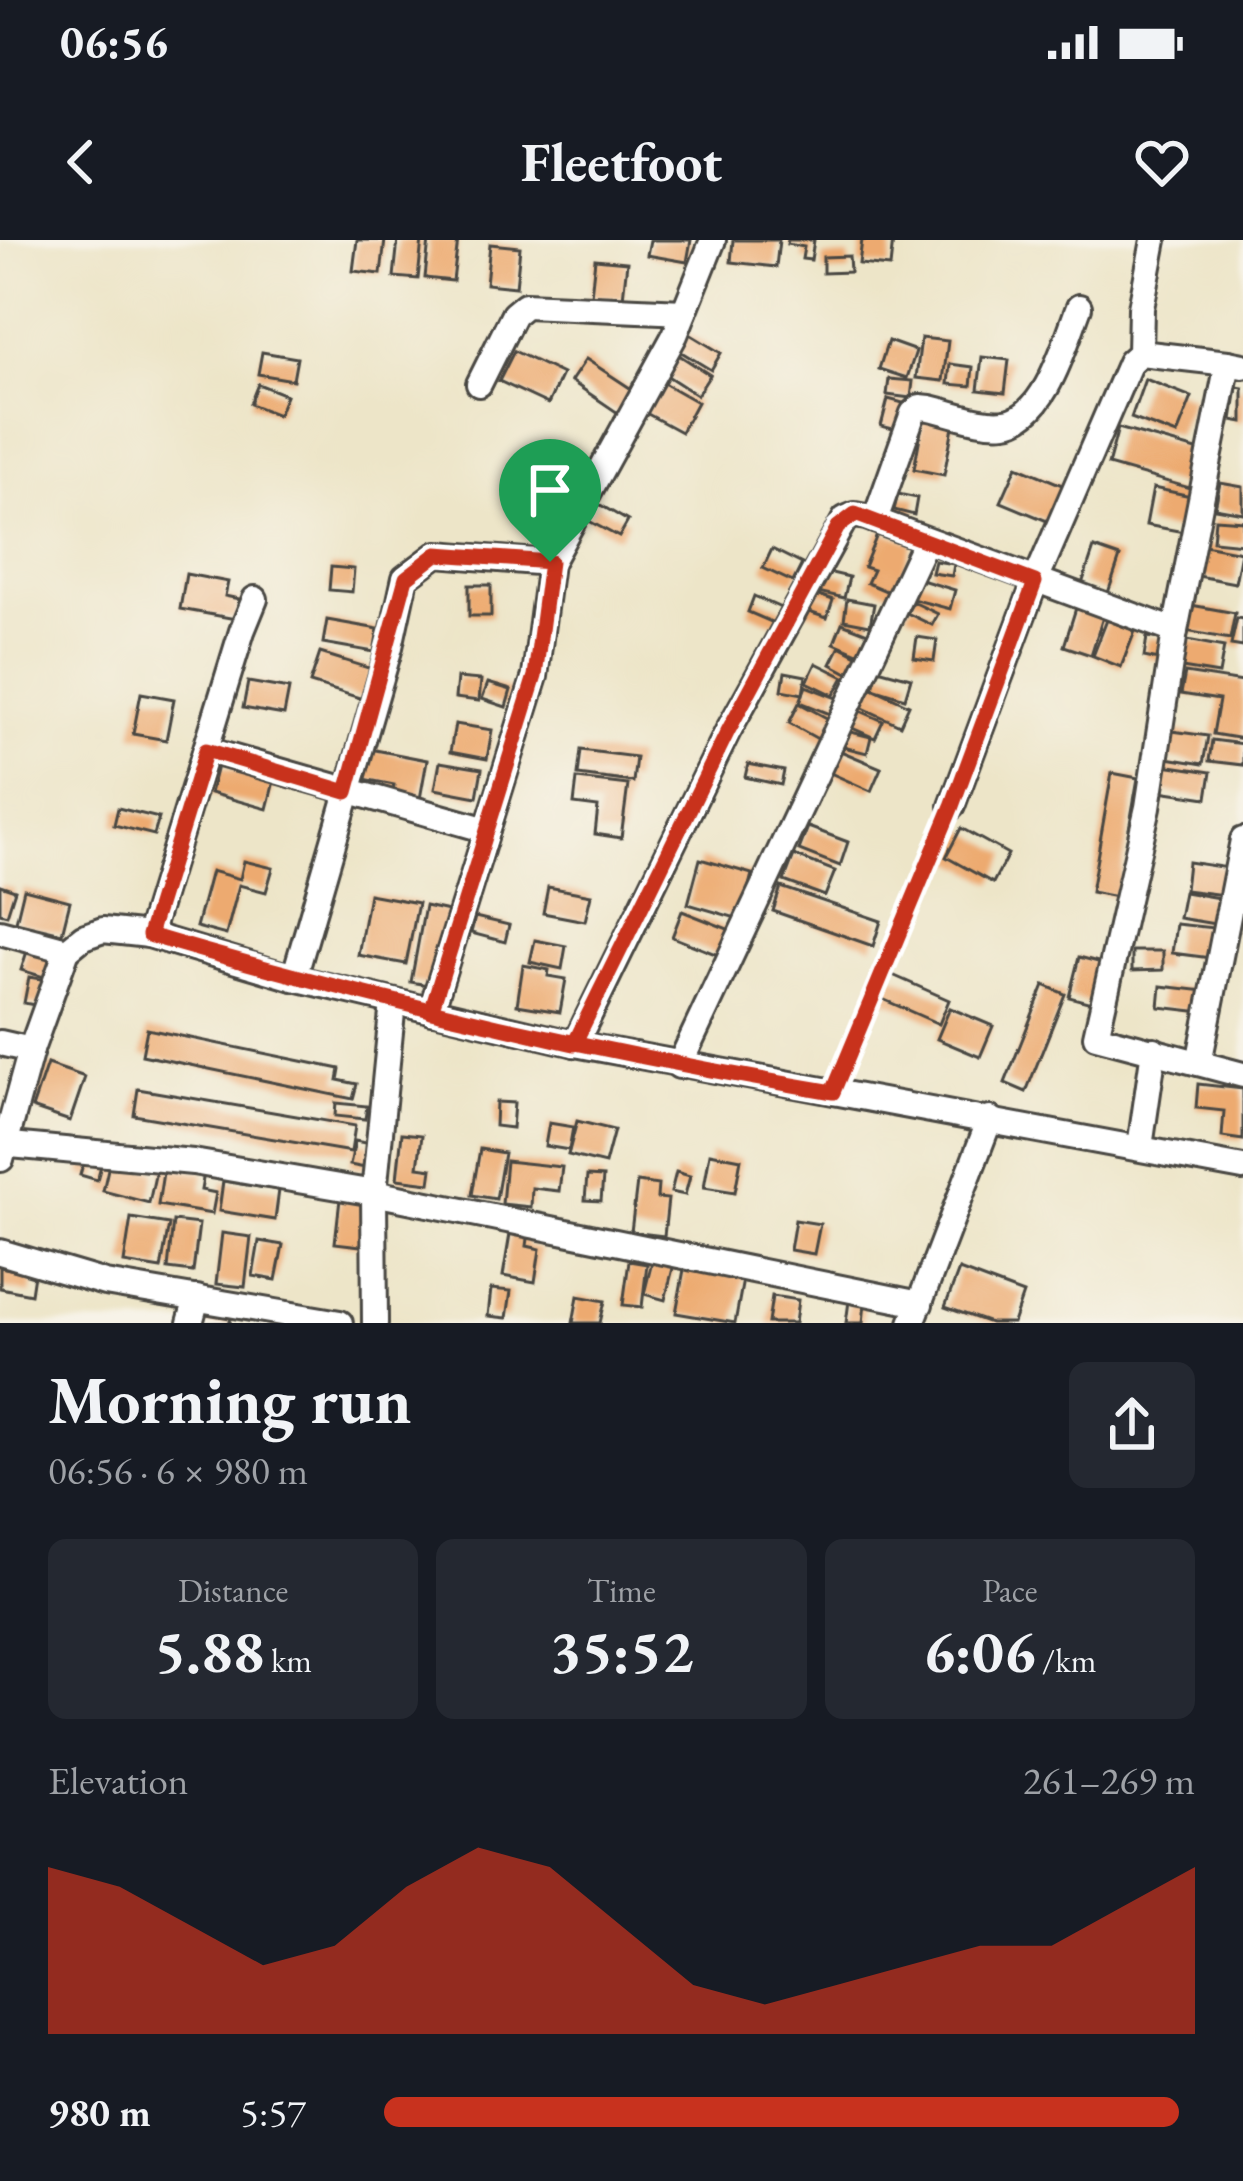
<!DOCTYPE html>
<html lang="en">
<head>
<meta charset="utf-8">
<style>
	body { margin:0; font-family:"EB Garamond",serif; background:#242831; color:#f1f3f6; height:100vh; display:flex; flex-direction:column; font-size:45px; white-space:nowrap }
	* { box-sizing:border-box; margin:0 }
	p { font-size:39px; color:#9ea1a6 }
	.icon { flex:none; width:66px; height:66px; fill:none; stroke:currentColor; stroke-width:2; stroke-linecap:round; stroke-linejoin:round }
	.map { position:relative; height:1083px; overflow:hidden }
	.details { display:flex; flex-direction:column; background:#171b24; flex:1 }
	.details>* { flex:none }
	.pin { position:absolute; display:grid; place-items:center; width:102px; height:102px; color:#fff; margin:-123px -51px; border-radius:50% 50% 50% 0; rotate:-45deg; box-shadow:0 0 12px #0007 }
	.pin .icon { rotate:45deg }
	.round { display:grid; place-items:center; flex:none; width:126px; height:126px; border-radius:18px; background:#242831 }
	.overview { display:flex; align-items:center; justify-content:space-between; height:204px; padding:0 48px }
	h1 { font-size:66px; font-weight:700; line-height:90px }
	.figures { display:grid; grid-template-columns:repeat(3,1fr); gap:18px; height:204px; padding:12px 48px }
	.figures div { display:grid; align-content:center; border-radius:18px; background:#242831; text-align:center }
	.figures b { font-size:60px; font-weight:700 }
	.figures small { font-size:33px; font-weight:400 }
	.figures p { font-size:33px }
	.chart { height:336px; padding:24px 48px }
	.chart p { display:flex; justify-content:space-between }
	.chart svg { width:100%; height:216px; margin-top:12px; fill:#c8321e; opacity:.7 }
	ul { padding:0 48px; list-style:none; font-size:39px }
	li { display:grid; grid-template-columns:192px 144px 1fr; align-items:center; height:90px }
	li i { height:30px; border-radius:15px; background:#c8321e }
	.status { display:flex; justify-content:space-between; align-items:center; height:84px; padding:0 60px; background:#171b24; direction:ltr }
	.status svg { height:33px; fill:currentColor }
	header { display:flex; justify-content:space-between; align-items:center; height:156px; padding:0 48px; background:#171b24; font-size:54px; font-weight:700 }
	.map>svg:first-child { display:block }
</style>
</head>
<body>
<div class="status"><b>06:56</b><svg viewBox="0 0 49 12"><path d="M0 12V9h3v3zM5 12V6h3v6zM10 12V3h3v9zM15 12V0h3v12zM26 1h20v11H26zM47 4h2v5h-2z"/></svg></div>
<header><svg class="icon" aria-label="back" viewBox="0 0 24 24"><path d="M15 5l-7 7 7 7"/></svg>Fleetfoot<svg class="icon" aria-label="heart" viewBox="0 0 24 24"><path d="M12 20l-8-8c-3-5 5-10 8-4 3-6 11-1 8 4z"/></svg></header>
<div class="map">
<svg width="1243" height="1083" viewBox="0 0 1243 1083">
	<rect width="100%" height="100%" fill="#f7f3e8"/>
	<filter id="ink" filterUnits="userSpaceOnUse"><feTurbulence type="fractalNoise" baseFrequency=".00833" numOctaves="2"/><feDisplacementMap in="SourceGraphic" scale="24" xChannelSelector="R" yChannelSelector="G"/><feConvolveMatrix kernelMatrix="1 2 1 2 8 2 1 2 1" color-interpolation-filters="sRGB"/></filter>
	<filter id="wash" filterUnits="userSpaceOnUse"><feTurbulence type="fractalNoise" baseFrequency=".004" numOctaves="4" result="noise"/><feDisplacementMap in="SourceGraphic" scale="48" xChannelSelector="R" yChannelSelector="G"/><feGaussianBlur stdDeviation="2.7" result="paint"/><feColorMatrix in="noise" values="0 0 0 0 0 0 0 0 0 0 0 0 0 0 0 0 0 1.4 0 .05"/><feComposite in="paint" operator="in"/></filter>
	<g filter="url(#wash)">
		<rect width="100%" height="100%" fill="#ede5c8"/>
		<g id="blocks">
			<g fill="#edaa70">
				<polygon points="357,0 385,0 381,34 353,31"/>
				<polygon points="398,0 422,0 418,39 394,37"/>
				<polygon points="429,0 458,0 453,41 425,38"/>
				<polygon points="650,0 691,0 687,22 647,15"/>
				<polygon points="733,0 779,0 776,27 731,22"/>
				<polygon points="788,0 814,0 811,20 802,19 804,7 787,4"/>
				<polygon points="862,0 893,0 890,27 859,24"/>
				<polygon points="490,4 520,7 516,47 486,44"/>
				<polygon points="849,16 850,32 823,33 823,17"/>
				<polygon points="595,19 627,22 623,58 591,55"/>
				<polygon points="688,93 721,113 711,130 678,110"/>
				<polygon points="921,98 948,101 943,141 916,138"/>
				<polygon points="888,101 916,111 907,138 879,129"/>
				<polygon points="514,111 562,134 548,164 499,141"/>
				<polygon points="262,112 297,118 293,140 258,134"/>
				<polygon points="679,115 710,135 697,155 666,135"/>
				<polygon points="982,117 1009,120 1005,153 978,150"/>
				<polygon points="586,119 633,150 618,173 571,141"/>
				<polygon points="950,124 973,127 971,146 948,144"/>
				<polygon points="889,139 913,141 911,158 887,155"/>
				<polygon points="1145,139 1192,157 1177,195 1131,178"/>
				<polygon points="660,141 697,162 681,192 644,172"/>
				<polygon points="258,144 286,155 278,175 250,164"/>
				<polygon points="1237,147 1243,148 1243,182 1232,180"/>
				<polygon points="888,159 907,164 901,191 881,186"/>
				<polygon points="924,175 954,181 944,235 914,229"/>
				<polygon points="1118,188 1204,212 1193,249 1108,225"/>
				<polygon points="1017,226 1067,247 1052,283 1001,262"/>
				<polygon points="1220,243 1243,247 1243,273 1215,268"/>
				<polygon points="1153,248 1191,256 1184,292 1146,285"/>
				<polygon points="898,254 917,258 914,275 894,270"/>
				<polygon points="597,263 628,281 619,297 587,280"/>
				<polygon points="1215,279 1243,281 1243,304 1213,301"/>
				<polygon points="879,290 913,303 893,354 867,343 873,330 864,327"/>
				<polygon points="1199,304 1241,312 1235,343 1193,335"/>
				<polygon points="1094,308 1120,317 1108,353 1082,344"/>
				<polygon points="772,309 802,324 793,342 763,328"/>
				<polygon points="935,321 954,324 952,336 932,333"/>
				<polygon points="331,327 354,329 352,352 329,350"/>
				<polygon points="823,331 849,337 844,358 818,352"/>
				<polygon points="186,334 228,342 225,356 239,359 236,379 180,369"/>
				<polygon points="918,339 955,350 950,369 912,359"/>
				<rect x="469" y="345" width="22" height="31"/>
				<polygon points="810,352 833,360 827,378 803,370"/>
				<polygon points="754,356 783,369 776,384 748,372"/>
				<polygon points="847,359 874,364 870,385 844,380"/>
				<polygon points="913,362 938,374 932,385 907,373"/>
				<polygon points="1191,365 1235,373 1230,399 1186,391"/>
				<polygon points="1076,368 1103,377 1091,415 1064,406"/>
				<polygon points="1237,378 1243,379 1243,407 1231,405"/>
				<polygon points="327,380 378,389 374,412 323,403"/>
				<polygon points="1107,380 1135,391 1121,427 1093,416"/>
				<polygon points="842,383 873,395 864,416 834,403"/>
				<polygon points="917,397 937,400 934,421 914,418"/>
				<polygon points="1147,397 1167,400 1164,421 1144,417"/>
				<polygon points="1182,399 1224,407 1219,434 1176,427"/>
				<polygon points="840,406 866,420 857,438 831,424"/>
				<polygon points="320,413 372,429 363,459 310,443"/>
				<polygon points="816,423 844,437 834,455 807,442"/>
				<polygon points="878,429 911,438 905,458 873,448"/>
				<polygon points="785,432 806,436 803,454 782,450"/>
				<polygon points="1185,433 1243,442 1243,499 1213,494 1219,460 1181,454"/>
				<polygon points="457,438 481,440 479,461 455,458"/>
				<polygon points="248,442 289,449 284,475 243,468"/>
				<polygon points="488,443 511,450 506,467 482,459"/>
				<polygon points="806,446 847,462 840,478 800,462"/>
				<polygon points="870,447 909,465 900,485 861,467"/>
				<polygon points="141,453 174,459 166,500 133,494"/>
				<polygon points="799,463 836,483 825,503 789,483"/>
				<polygon points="858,470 883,481 875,498 850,487"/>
				<polygon points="455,484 492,490 487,519 450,512"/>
				<polygon points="1165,490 1208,496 1203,524 1161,517"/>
				<polygon points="847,491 871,497 867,513 843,507"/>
				<polygon points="1212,500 1243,504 1243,525 1209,521"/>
				<polygon points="365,508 427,520 420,559 393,554 394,545 359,538"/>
				<polygon points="836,509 881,528 871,551 826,531"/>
				<polygon points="581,510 636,517 633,542 578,535"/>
				<polygon points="440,522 482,529 477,557 435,549"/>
				<polygon points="748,524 784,531 781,545 745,537"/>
				<polygon points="1164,525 1211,532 1207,558 1160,551"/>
				<polygon points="217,526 274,541 267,569 210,553"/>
				<polygon points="1112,533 1138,538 1117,657 1091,652"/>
				<polygon points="577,539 628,545 621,598 595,594 598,567 574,564"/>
				<polygon points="118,568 159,578 154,595 114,585"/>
				<polygon points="808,587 848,602 840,626 799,610"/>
				<polygon points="961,588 1008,614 993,643 946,617"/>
				<polygon points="794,615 835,631 825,656 784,641"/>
				<polygon points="700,619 752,634 742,673 738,672 736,678 688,664"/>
				<polygon points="244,621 273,628 266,652 239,645 226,695 196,687 211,631 240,639"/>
				<polygon points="1188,622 1228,628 1224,655 1185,650"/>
				<polygon points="0,645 15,650 7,675 0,673"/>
				<polygon points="548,647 591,655 585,681 543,673"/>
				<polygon points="781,647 881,681 873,706 773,671"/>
				<polygon points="24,649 70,661 62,693 16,682"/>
				<polygon points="1184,652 1219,658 1215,684 1179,678"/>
				<polygon points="369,654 418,663 406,724 358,715"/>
				<polygon points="425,666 448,671 433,746 411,742"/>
				<polygon points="682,671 733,691 723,717 672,697"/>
				<polygon points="475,677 509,685 505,702 471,693"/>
				<polygon points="1176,684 1214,688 1211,718 1172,713"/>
				<polygon points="535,700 566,706 562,729 530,722"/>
				<polygon points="29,705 54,712 47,738 21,730"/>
				<polygon points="1132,711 1163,711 1163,730 1132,731"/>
				<polygon points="1079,717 1106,724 1095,764 1069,757"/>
				<polygon points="523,725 549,730 548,736 566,739 560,772 517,765"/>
				<polygon points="888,733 949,760 939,784 878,757"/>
				<polygon points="29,737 46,740 40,766 24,763"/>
				<polygon points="1044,745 1065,754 1026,852 1005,843"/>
				<polygon points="1161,746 1205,751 1203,772 1159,767"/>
				<polygon points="950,768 993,786 980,817 937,799"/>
				<polygon points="147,789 340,829 338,840 357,844 353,859 142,815"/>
				<polygon points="47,824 85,837 70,881 32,868"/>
				<polygon points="1198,844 1243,849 1243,900 1222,897 1224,871 1196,868"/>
				<polygon points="138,849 355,886 351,912 134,875"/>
				<polygon points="496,862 514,863 512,888 495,886"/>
				<polygon points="336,863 367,866 365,879 335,876"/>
				<polygon points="577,881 614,890 605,924 568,915"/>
				<polygon points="549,883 573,887 569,910 545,906"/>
				<polygon points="402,893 422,895 418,927 432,929 430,943 397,939"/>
				<polygon points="355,901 370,904 365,928 350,925"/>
				<polygon points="480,909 504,913 496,959 472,955"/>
				<polygon points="710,913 741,919 735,952 704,947"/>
				<polygon points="85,917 102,922 97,940 80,935"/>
				<polygon points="110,920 156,931 149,963 103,951"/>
				<polygon points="506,921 562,927 559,951 532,948 531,967 502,964"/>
				<polygon points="164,926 204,933 201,950 216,953 212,974 158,965"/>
				<polygon points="676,932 690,936 685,955 671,952"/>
				<polygon points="587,936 603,937 601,961 585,960"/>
				<polygon points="223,941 279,950 275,980 219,971"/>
				<polygon points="637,942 658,945 657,958 668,959 664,996 631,992"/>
				<polygon points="340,959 366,962 361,1006 335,1003"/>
				<polygon points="131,978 169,984 161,1029 124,1023"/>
				<polygon points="795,980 820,984 814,1014 790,1010"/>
				<polygon points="173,981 199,984 193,1032 168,1029"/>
				<polygon points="511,988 529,991 527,1006 540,1009 535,1042 503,1036"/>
				<polygon points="222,993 251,997 245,1047 216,1044"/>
				<polygon points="259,1001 283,1005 276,1040 253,1036"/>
				<polygon points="653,1018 674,1024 665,1060 644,1054"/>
				<polygon points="629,1021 647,1024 642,1067 623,1065"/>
				<polygon points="685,1024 744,1034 735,1083 676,1073"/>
				<polygon points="0,1027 34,1034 31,1054 0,1048"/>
				<polygon points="959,1030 1023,1054 1013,1083 990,1083 945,1067"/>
				<polygon points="491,1049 511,1051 507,1078 488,1076"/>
				<polygon points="578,1056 605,1061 600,1083 573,1083"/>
				<polygon points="772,1056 798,1060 795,1083 768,1083"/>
				<polygon points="849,1061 865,1063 863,1083 846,1083"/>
				<polygon points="204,1071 231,1075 230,1083 202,1083"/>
			</g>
		</g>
	</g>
	<g filter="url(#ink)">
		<use href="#blocks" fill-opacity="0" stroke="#484743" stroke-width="3"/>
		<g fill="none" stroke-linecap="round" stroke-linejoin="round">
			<g stroke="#484743" stroke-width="18">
				<polyline id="lane" points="833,852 952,566"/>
			</g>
			<g stroke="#484743" stroke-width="30">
				<g id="street">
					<polyline points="1140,113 1228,123"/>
					<polyline points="1243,126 1228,123 1175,391 1148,567 1096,796 1243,835"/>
					<polyline points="479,144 514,74 525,65 684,72"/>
					<path d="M875,280L913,173L920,167L930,168C953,173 982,185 1005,182C1046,178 1066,100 1079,67"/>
					<polyline points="206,510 487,590"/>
					<polyline points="952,566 1035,342 1130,122 1140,113 1141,68 1154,0"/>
					<polyline points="0,692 67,710 31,810 1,919"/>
					<polyline points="149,695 242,391 255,359"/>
					<polyline points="67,710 83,697 103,690 149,695 294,738 575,804 1243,928"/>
					<polyline points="294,738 390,407 405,338 437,314 550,323"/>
					<polyline points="431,771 535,436 550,323 675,95 713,0"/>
					<polyline points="0,803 31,810"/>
					<polyline points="575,804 728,491 845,279 855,275 866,277 1175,391"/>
					<polyline points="1199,823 1243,600"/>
					<polyline points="679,826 926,300"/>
					<polyline points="0,904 193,922 374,953 393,762"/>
					<polyline points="1140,907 1154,810"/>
					<polyline points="0,1012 105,1043 340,1083"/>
					<polyline points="190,1083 197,1058"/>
					<polyline points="375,1083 374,953 920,1064"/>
					<polyline points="912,1083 990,879"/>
				</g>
			</g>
			<use href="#lane" stroke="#fff" stroke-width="12"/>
			<use href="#street" stroke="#fff" stroke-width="24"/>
		</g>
	</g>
	<g fill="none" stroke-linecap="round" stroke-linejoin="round" filter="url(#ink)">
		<g stroke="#fff" stroke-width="24">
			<path id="route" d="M550,322L437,314L406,338L347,552L206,510L149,695C290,737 432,771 574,804L728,491L838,287L855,274L1035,342L952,566L833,852C698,829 565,802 431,771L535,436L550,322"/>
		</g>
		<use href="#route" stroke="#c8321e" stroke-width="15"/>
	</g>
</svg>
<div class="pin" style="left:550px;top:322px;background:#1e9e55"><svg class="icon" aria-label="arrive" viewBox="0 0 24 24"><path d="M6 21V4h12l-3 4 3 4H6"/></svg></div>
</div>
<section class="details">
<div class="overview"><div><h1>Morning run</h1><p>06:56 · 6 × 980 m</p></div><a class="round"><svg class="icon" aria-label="share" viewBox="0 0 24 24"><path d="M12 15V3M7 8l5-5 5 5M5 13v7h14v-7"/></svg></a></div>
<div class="figures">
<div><p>Distance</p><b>5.88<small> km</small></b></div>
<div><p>Time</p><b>35:52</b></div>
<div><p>Pace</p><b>6:06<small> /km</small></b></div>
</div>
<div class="chart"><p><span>Elevation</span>261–269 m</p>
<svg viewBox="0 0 160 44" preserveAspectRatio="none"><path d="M0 44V10L10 14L20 22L30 30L40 26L50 14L60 6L70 10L80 22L90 34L100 38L110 34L120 30L130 26L140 26L150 18L160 10V44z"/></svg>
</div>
<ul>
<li><b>980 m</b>5:57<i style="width:98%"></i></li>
</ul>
</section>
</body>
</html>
